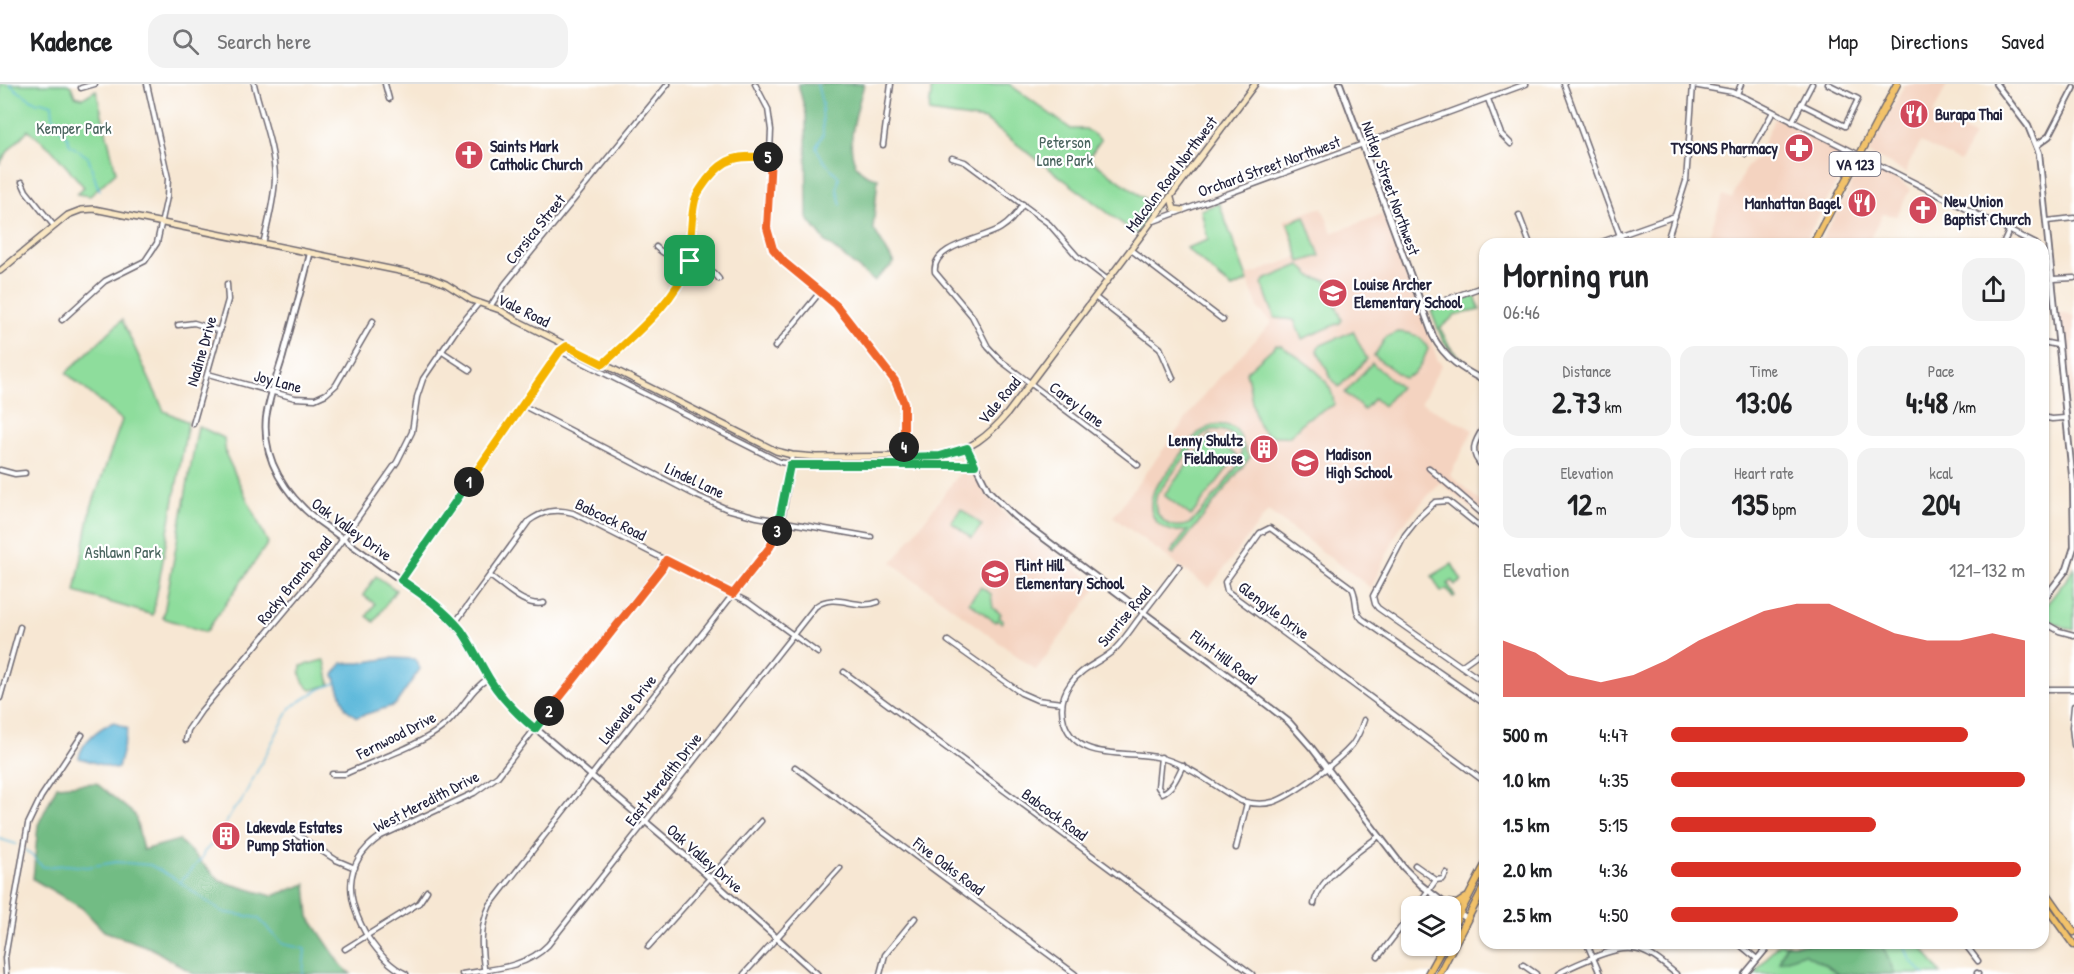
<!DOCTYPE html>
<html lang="en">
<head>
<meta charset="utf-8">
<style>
	body { margin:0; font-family:"Patrick Hand",sans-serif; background:#f2f2f2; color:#202124; height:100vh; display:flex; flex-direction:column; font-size:22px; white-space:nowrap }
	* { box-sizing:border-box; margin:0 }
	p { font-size:20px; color:#757577 }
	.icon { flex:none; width:33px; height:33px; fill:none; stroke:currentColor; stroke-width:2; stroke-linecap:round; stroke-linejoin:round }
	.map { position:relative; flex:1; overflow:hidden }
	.details { position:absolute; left:1479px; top:154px; width:570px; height:711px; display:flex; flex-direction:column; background:#fff; border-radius:18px; box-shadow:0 2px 4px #0004 }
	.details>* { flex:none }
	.tools { position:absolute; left:1401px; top:812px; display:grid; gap:12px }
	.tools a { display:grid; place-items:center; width:60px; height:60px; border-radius:12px; background:#fff; box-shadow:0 2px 4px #0004; font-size:30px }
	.pin { position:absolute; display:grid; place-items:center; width:51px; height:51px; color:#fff; margin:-26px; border-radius:12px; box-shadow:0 3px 9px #0006 }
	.km { position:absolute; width:30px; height:30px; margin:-15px; border-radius:50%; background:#222; color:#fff; font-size:16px; line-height:30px; text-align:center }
	.round { display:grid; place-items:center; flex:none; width:63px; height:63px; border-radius:18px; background:#f2f2f2 }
	.headline { display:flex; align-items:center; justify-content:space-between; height:102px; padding:0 24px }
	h1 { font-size:33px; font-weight:700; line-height:45px }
	.figures { display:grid; grid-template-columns:repeat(3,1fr); gap:9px; height:102px; padding:6px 24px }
	.figures div { display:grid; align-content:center; border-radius:15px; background:#f2f2f2; text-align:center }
	.figures b { font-size:30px; font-weight:700 }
	.figures small { font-size:16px; font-weight:400 }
	.figures p { font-size:16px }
	.chart { height:168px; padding:12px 24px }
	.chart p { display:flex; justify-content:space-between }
	.chart svg { width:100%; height:108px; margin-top:6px; fill:#d93025; opacity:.7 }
	ul { padding:0 24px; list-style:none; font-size:20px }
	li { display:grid; grid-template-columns:96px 72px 1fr; align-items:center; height:45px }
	li i { height:15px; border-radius:8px; background:#d93025 }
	header { display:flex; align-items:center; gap:36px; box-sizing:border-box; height:84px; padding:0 30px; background:#fff; border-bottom:2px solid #e0e0e0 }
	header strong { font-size:28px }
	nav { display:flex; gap:33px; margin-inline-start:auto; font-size:21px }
	.search { width:420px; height:54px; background:#f2f2f2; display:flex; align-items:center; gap:15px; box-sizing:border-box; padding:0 21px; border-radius:18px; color:#757577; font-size:22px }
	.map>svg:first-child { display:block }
</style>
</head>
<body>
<header>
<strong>Kadence</strong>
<div class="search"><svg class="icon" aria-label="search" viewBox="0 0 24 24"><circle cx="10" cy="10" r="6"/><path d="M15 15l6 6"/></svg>Search here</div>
<nav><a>Map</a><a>Directions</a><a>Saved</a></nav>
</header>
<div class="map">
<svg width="2074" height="890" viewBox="0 0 2074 890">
	<rect width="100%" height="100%" fill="#fff"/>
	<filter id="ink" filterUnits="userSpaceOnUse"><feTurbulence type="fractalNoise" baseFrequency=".0167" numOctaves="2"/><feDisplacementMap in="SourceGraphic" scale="12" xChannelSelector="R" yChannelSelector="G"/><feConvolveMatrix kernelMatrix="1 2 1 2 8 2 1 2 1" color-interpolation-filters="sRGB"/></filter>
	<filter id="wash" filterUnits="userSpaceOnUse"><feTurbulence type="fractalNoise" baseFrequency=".008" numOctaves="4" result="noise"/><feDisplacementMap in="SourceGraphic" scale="24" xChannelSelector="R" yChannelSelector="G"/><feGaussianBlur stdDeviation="1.35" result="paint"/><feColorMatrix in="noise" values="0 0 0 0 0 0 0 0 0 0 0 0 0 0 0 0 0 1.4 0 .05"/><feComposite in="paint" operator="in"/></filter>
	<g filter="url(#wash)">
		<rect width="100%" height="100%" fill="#f7e7d3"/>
		<g fill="#f4d3c0">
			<polygon points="1905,0 1947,0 1933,30 1974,52 1960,78 1921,58 1906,85 1907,89 1868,69"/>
			<polygon points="1775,33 1849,71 1836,100 1804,160 1706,160 1723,112 1732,114 1745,85 1757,73"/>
			<polygon points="1863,80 1899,96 1910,105 1897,132 1883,130 1867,160 1819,160"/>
			<polygon points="1322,123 1332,149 1383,130 1438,277 1442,280 1421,319 1473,346 1450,391 1485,422 1485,436 1440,398 1399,445 1371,504 1268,427 1209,504 1113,433 1206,308 1272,238 1259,226 1246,192 1298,173 1284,136"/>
			<polygon points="2059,229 2074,232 2074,334 2070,334"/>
			<polygon points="963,385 972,385 988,412 1011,436 1099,501 1036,586 892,479"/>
		</g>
		<g fill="#8edd9c" stroke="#58806c" stroke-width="1.5" fill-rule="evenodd">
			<polygon points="0,0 67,0 71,2 75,12 83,14 96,6 116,88 90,112 77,110 84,103 51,65 28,46 9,66 0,79"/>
			<polygon points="932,0 1009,0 1071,45 1086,45 1101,56 1088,74 1156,123 1136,150 985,36 929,28"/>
			<polygon points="1219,119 1248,197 1232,204 1186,164 1208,156 1201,126"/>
			<polygon points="1305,132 1320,172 1300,178 1288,139"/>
			<polygon points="1300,181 1314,194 1326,196 1342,236 1340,239 1302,255 1294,236 1275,234 1262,200 1264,196"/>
			<path d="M1475,211L1480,226L1456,231L1440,244L1450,263L1470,282C1443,264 1442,256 1431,227Z"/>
			<polygon points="122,236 164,327 188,338 153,531 75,508 91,424 122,336 66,289"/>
			<polygon points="1353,247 1367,275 1339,303 1331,294 1317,266 1319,262"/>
			<path d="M1398,248C1412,249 1422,251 1428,265C1422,278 1419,290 1404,294L1374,272L1386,253Z"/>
			<path d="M1276,261L1282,262C1302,276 1334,293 1334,321L1306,335L1289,353C1283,351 1276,353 1270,351C1251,346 1252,304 1246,288Z"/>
			<polygon points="1372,279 1400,303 1383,322 1374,314 1364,326 1345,309"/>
			<path d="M1214,341C1248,338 1237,362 1250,373L1174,470L1171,468L1188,446C1159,452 1143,431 1155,404L1198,349ZM1212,346C1228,344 1244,356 1241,374C1239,383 1197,436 1189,440C1180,444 1170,443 1163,436C1155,429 1154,419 1157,410L1201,352Z"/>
			<polygon points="198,342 224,354 226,371 268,459 206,548 163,534"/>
			<polygon points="1210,351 1237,372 1191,432 1164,411"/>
			<polygon points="961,425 982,441 972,454 951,438"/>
			<polygon points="1452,480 1462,497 1455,501 1452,497 1448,500 1455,512 1453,513 1447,505 1441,508 1432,492"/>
			<path d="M2074,482V546C2062,543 2053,539 2043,531V525L2069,492Z"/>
			<polygon points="376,492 396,506 374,538 367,532 375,520 363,511"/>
			<polygon points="981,503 991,510 993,524 1001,530 999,533 1003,536 1001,539 997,536 995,538 969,518"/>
			<path d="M323,576L325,577L330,601L311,606C303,600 299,592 301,582Z"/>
			<polygon points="1778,860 1920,860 1941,890 1754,890"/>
		</g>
		<g fill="#72bc84" stroke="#4a6f60" stroke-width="1.5">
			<path d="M798,0H864C857,28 833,88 878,94L873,144L894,179L874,197L826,158L807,134L806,30Z"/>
			<polygon points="96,699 135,731 143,766 179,756 220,797 272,812 306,800 309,833 342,882 351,890 194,890 151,864 104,847 82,824 33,795 38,741 57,702"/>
			<polygon points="1786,860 1876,860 1883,863 1895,890 1840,890 1804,869 1779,878"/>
		</g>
		<g fill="#5cb8da" stroke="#3f6d8a" stroke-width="1.5">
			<polygon points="390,574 415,575 420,585 395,621 357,633 346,625 334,591 342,579 360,579"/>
			<path d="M114,638L128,645L118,684L115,685L79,674C81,658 100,643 114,638Z"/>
		</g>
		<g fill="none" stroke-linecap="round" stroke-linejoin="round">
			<g stroke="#5cb8da" stroke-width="1.5">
				<path d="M10,0C18,9 27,12 37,19L41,17L52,20L53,32L59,40V43L68,54L70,61L88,73L97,101L100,106"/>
				<polyline points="817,0 822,19 823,51 816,63 823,76 839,93 837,105 841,121"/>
				<polyline points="0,755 16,760"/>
				<polyline points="26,766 43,783 67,781 87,783 116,778 150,781 174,794 222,828 258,834 283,860 305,865 303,890"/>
				<polyline points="181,797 202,774 204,768 216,756 234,725 240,720 290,624 318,606 336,599"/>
				<polyline points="1904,860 1910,876 1924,890"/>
			</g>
		</g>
	</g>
	<g filter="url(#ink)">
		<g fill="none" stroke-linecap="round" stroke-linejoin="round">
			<g stroke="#6d6770" stroke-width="7">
				<g id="minor">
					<path d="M254,0C261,30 275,64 275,95C274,117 268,139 263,160"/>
					<polyline points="385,0 389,15"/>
					<polyline points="755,0 768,25 771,46 767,132 770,158 784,178 836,221 895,297 904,319 904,373"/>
					<polyline points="1564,0 1623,160"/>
					<polyline points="1693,1 1732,8 1746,14 2036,160"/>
					<polyline points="81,4 95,0"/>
					<polyline points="1737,10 1741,0"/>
					<polyline points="1488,15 1501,50 1511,60"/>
					<polyline points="1801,20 1845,42 1858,15 1828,0"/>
					<polyline points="1792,38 1812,0"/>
					<polyline points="883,61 891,0"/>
					<polyline points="1746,70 1753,64 1773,28"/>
					<polyline points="952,74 965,78 1049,140 1077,172 1108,196"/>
					<polyline points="22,98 26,107 54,142"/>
					<path d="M1023,120C1017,130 1011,138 1001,144C984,155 931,161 935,188L972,232L988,263L1001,277L1138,381"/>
					<polyline points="1519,131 1530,160"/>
					<polyline points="1154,137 1526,0"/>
					<polyline points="2047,137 2074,134"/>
					<polyline points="1596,160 1675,132"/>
					<polyline points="1666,160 1686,97 1693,1"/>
					<polyline points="2003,160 2009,147"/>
					<path d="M656,163C673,180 704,174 719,195"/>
					<polyline points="1131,166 1223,236"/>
					<path d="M687,177C692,158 691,139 695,120C696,110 702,103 708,95C728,70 741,72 771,73"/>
					<polyline points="2053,195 2074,194"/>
					<polyline points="1096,214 1160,264 1173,294"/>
					<polyline points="490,223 505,200 668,0"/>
					<polyline points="1422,224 1485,202"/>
					<polyline points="62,236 105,197 145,177 157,159 167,113 168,94 147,0"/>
					<polyline points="178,241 194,239 220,247"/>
					<polyline points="2043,258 2057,261"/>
					<polyline points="775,263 821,207"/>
					<polyline points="441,267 470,286"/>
					<path d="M603,280C635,250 674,219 690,177"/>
					<polyline points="208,290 295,314 315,315 326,310 336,301 373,237"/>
					<polyline points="522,321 695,411 727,425 757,433 871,453"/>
					<polyline points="2043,333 2052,335 2065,334"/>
					<polyline points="193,340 228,216 227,200"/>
					<path d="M1485,341C1474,358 1467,369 1485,385"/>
					<polyline points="1429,384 1485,432"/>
					<polyline points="0,386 15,390 25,389"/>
					<polyline points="1485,447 1448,417 1435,418 1420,432 1405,451 1373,512 1375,520 1378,524 1485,599"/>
					<path d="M1179,482C1165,501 1151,519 1137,537C1130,547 1123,557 1114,566C1101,578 1081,584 1071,599C1062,611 1060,624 1064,638C1078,681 1132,664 1165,675C1194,684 1215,703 1241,717C1252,720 1262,721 1273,718C1293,712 1338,677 1352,661C1358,653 1361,645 1364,636"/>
					<path d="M490,492C505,502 525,524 544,519"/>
					<polyline points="401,496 560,267 780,378 801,382 975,381"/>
					<polyline points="2043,538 2059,547 2074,551"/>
					<path d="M455,539L529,437C543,427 556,424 573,429L748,518L818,569"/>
					<polyline points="948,557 1021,609 1037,616 1062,619"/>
					<polyline points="1461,582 1485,565"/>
					<polyline points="844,588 1252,890"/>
					<polyline points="2043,605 2074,605"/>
					<polyline points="0,614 20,543"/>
					<path d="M1485,620L1362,535C1353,526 1358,515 1352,504L1270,444L1260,449L1225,498L1227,507L1485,698"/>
					<polyline points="2074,622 2072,643 2074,661"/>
					<polyline points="186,656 188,646 201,627 328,476 397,378 412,348 417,313 423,295 457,245 478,220"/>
					<path d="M1161,673L1158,703L1162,709C1173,705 1178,691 1183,681"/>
					<polyline points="795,683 1075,890"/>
					<path d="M332,690H345C373,677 422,661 445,641C461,628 470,605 489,594"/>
					<polyline points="289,746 336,776 355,784"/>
					<polyline points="1236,764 1247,719"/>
					<polyline points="1415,781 1436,796"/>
					<path d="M1314,820C1318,794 1359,767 1379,752"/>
					<polyline points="1417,822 1436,796 1443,795 1446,789"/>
					<polyline points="1587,860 1600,890"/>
					<polyline points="1739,860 1757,875"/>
					<polyline points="1965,860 1978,877"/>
					<polyline points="648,863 761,737"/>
					<polyline points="345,865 419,819 427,807"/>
					<polyline points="1378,873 1412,829"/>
					<polyline points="1523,881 1536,890"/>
					<polyline points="1977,889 1978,890"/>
					<polyline points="6,890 5,874 28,740 41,713 82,651"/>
					<path d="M406,890C389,882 380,870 369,855C346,817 340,780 381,752L474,709L498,692L666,476"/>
					<path d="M462,890C492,885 526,884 548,861L815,523C835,507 856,527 878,518"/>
					<path d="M485,890C481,865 479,844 490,821L770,463C786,437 787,400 792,371"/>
					<polyline points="744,890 840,784"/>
					<polyline points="880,890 885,871 915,834"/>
					<path d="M1558,890C1569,883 1580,879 1592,874C1632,858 1643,862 1676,890"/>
				</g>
			</g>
			<g stroke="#6d6770" stroke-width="8">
				<g id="tertiary">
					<path d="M1340,0L1433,252C1445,275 1463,286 1485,297"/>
					<polyline points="1996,0 2028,42 2039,69 2073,400 2074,463 2067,485 2043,516"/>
					<polyline points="2037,61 2049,52 2074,4"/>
					<path d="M310,170C302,204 292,238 283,272C277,292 269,313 266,334C262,376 286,411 317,436L441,525L461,547L496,605L515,627L672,760L817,890"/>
					<polyline points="967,364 988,406 1014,432 1245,604 1289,638 1311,663 1404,784 1421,801 1447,821"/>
					<polyline points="1450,823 1467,835"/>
					<polyline points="1745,890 1770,860"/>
				</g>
			</g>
			<g stroke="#6d6770" stroke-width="8">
				<g id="secondary">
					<polyline points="1171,114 1174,125 1182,126"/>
					<path d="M0,187L68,131L81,126L94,125L429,193L446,200L471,216L500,226L516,236L776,367L792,371L816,373L940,372C970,367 988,352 1007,330L1255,0"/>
				</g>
			</g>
			<g stroke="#6d6770" stroke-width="9">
				<g id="primary">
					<polyline points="1813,160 1897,0"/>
					<polyline points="2043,804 2074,848"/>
					<polyline points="2043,818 2074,861"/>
					<polyline points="1445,819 1457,820 1466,814"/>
					<polyline points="1450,848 1485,781"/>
					<polyline points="1428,890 1444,861"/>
					<polyline points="1439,890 1485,801"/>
				</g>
			</g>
			<use href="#minor" stroke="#fff" stroke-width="4"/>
			<use href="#tertiary" stroke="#fff" stroke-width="4.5"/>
			<use href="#secondary" stroke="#fae7c3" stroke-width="5"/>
			<use href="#primary" stroke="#f2c26a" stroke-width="6"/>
		</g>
	</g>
	<g fill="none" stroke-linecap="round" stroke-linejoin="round" filter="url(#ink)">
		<g stroke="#fff" stroke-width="12">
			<path id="split-1" d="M469,398L560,267L567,262L603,280C635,250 674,219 690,177"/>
		</g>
		<g stroke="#fff" stroke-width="12">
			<path id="split-2" d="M469,398L401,496C423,511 444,525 461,546C472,561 479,578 489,594C501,614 517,630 535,645L549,627"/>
		</g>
		<g stroke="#fff" stroke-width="12">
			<polyline id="split-3" points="549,627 662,484 666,476 733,510 770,463 777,447"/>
		</g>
		<g stroke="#fff" stroke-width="12">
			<polyline id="split-4" points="777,447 790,381 975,381 967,364 940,372 904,373 904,363"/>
		</g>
		<g stroke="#fff" stroke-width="12">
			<polyline id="split-5" points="768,73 771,73 767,144 773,165 784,178 836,221 895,297 904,319 904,363"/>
		</g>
		<g stroke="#fff" stroke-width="12">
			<path id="split-6" d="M690,177H687C692,157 690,136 695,116C697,109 702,103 707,96C726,72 738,72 768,73"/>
		</g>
		<use href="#split-1" stroke="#f5b400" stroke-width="8"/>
		<use href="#split-2" stroke="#22a559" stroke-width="8"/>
		<use href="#split-3" stroke="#f0652b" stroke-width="8"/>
		<use href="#split-4" stroke="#22a559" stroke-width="8"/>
		<use href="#split-5" stroke="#f0652b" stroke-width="8"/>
		<use href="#split-6" stroke="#f5b400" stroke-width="8"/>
	</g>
	<defs>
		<g id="restaurant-disc" transform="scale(1.5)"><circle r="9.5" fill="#d1495b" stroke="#fff"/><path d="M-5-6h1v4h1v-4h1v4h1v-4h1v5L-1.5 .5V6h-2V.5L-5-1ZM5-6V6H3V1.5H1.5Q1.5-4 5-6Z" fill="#fff"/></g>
		<g id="pharmacy-disc" transform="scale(1.5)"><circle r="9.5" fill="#d1495b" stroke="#fff"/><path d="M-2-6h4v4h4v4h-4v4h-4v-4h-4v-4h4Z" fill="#fff"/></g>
		<g id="church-disc" transform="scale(1.5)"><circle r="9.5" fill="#d1495b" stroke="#fff"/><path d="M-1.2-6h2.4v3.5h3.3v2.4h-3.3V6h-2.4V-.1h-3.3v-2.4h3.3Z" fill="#fff"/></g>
		<g id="school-disc" transform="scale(1.5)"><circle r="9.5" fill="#d1495b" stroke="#fff"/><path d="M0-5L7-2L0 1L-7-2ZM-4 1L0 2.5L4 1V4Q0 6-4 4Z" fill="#fff"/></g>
		<g id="building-disc" transform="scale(1.5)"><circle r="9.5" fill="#d1495b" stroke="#fff"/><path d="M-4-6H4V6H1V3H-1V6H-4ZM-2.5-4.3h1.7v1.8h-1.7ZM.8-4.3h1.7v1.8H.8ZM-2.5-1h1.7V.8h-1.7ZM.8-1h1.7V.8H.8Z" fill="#fff"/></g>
	</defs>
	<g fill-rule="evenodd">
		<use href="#restaurant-disc" x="1914" y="30"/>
		<use href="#pharmacy-disc" x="1799" y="64"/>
		<use href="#church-disc" x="469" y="71"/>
		<use href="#restaurant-disc" x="1862" y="119"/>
		<use href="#church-disc" x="1923" y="126"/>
		<use href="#school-disc" x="1333" y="209"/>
		<use href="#building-disc" x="1264" y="365"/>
		<use href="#school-disc" x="1305" y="379"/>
		<use href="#school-disc" x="995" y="490"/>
		<use href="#building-disc" x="226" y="752"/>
	</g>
	<g text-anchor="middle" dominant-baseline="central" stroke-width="4.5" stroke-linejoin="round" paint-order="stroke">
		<rect fill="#fff" stroke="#646476" stroke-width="1.5" x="1829.5" y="68" width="51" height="24" rx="4.5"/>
		<g font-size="15" font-weight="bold" fill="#22223b">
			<text x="1855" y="80">VA 123</text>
		</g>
		<g font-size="16" font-weight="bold" fill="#22223b" stroke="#fff" text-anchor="start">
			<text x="1935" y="30">Burapa Thai</text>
			<text x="490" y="62">Saints Mark<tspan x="490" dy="18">Catholic Church</tspan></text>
			<text x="1778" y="64" text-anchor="end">TYSONS Pharmacy</text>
			<text x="1944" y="117">New Union<tspan x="1944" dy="18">Baptist Church</tspan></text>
			<text x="1841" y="119" text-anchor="end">Manhattan Bagel</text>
			<text x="1354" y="200">Louise Archer<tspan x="1354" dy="18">Elementary School</tspan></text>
			<text x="1243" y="356" text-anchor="end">Lenny Shultz<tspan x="1243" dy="18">Fieldhouse</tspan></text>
			<text x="1326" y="370">Madison<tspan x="1326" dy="18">High School</tspan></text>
			<text x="1016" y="481">Flint Hill<tspan x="1016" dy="18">Elementary School</tspan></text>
			<text x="247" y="743">Lakevale Estates<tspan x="247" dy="18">Pump Station</tspan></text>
		</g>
		<g font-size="16" fill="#48635d" stroke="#fff">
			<text x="74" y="44">Kemper Park</text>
			<text x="1065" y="58">Peterson<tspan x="1065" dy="18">Lane Park</tspan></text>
			<text x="123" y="468">Ashlawn Park</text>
		</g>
		<g font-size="16" fill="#22223b" stroke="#fff">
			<text transform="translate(1269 82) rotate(-20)">Orchard Street Northwest</text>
			<text transform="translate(1171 90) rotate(-53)">Malcolm Road Northwest</text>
			<text transform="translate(1391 104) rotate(70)">Nutley Street Northwest</text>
			<text transform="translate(535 145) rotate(-51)">Corsica Street</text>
			<text transform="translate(524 226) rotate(26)">Vale Road</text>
			<text transform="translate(201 267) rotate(-74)">Nadine Drive</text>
			<text transform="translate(278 297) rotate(15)">Joy Lane</text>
			<text transform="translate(999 316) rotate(-50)">Vale Road</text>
			<text transform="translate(1077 320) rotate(37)">Carey Lane</text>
			<text transform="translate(695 396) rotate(25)">Lindel Lane</text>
			<text transform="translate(611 435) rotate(26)">Babcock Road</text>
			<text transform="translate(352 445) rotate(36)">Oak Valley Drive</text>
			<text transform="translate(294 496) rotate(-51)">Rocky Branch Road</text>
			<text transform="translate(1274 526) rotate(37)">Glengyle Drive</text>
			<text transform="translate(1124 532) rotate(-50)">Sunrise Road</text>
			<text transform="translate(1224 573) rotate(37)">Flint Hill Road</text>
			<text transform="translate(627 625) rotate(-52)">Lakevale Drive</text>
			<text transform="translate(396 651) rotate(-27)">Fernwood Drive</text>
			<text transform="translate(663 695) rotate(-52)">East Meredith Drive</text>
			<text transform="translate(426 717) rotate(-27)">West Meredith Drive</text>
			<text transform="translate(1055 730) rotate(36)">Babcock Road</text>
			<text transform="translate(705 774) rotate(41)">Oak Valley Drive</text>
			<text transform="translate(949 782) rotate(37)">Five Oaks Road</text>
		</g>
	</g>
</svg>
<div class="tools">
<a><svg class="icon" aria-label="layers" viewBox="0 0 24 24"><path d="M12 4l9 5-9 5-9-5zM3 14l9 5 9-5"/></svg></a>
</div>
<div class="pin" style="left:690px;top:177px;background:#1e9e55"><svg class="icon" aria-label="arrive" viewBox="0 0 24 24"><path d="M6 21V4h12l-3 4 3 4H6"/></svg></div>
<b class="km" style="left:469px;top:398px">1</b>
<b class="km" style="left:549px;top:627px">2</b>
<b class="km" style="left:777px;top:447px">3</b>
<b class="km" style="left:904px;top:363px">4</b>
<b class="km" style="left:768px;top:73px">5</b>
<section class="details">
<div class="headline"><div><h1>Morning run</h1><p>06:46</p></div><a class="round"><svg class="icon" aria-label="share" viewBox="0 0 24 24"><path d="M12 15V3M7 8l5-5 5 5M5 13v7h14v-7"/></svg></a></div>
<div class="figures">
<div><p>Distance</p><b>2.73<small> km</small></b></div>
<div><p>Time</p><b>13:06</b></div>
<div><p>Pace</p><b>4:48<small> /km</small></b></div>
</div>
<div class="figures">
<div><p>Elevation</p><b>12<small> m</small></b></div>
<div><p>Heart rate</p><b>135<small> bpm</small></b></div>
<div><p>kcal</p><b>204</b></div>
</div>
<div class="chart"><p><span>Elevation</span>121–132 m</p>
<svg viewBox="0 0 160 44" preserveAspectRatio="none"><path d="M0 44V21L10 26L20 35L30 38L40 35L50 29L60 21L70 15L80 9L90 6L100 6L110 12L120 18L130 21L140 21L150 18L160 21V44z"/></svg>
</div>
<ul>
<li><b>500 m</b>4:47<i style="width:84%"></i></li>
<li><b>1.0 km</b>4:35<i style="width:100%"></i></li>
<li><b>1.5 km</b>5:15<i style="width:58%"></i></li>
<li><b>2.0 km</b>4:36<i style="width:99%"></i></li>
<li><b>2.5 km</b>4:50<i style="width:81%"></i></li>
</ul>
</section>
</div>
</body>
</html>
